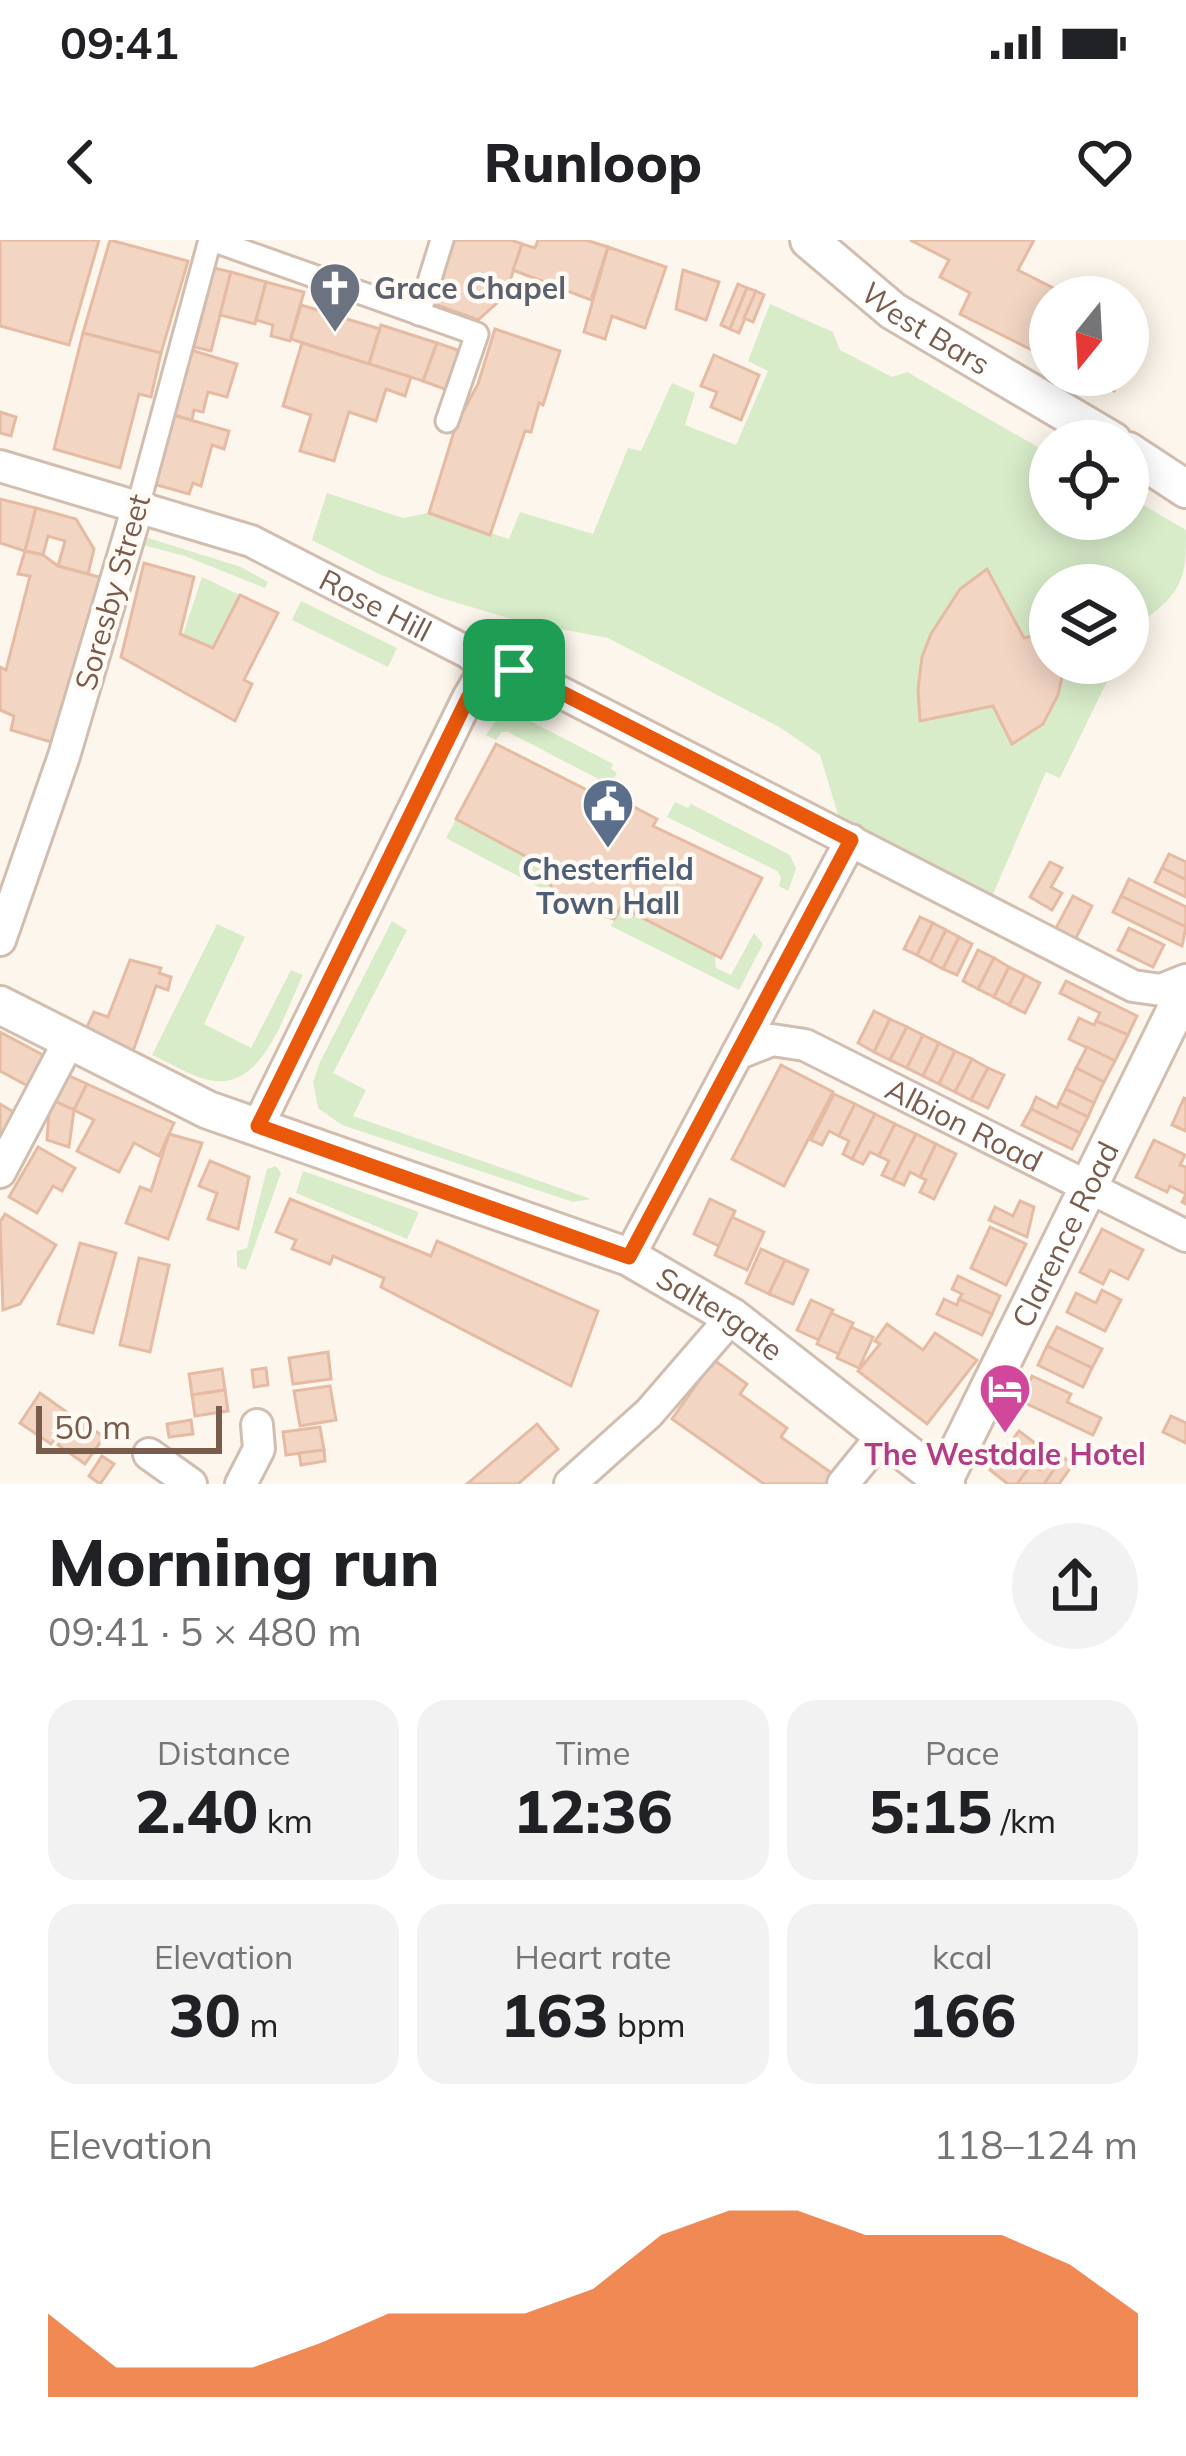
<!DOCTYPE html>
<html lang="en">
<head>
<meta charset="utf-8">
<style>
	body { margin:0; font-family:Mulish,sans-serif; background:#f2f2f2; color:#202124; height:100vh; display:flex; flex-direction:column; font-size:45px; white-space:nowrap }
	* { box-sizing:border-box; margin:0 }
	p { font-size:39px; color:#757577 }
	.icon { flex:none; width:66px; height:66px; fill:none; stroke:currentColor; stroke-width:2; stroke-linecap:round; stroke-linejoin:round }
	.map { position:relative; height:1244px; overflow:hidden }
	.drawer { display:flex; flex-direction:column; background:#fff; flex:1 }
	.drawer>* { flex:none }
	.needle { width:78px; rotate:198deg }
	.fabs { position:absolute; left:1029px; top:36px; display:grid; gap:24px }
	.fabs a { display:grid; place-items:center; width:120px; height:120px; border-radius:50%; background:#fff; box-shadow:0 6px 30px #0003; font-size:60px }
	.scale { position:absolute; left:36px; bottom:30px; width:186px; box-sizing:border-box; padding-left:12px; border:6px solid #7a5c4d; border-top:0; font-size:33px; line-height:42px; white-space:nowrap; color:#7a5c4d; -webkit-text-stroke:9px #fffaf3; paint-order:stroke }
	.pin { position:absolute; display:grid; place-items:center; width:102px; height:102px; color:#fff; margin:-51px; border-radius:24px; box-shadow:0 6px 18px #0006 }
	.round { display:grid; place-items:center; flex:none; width:126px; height:126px; border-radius:63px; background:#f2f2f2 }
	.head { display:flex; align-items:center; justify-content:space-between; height:204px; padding:0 48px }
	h1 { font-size:66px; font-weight:800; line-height:90px }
	.figures { display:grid; grid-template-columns:repeat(3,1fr); gap:18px; height:204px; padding:12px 48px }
	.figures div { display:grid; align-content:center; border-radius:30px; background:#f2f2f2; text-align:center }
	.figures b { font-size:60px; font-weight:800 }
	.figures small { font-size:33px; font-weight:400 }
	.figures p { font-size:33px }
	.chart { height:336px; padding:24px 48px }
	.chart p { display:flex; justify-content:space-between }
	.chart svg { width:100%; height:216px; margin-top:12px; fill:#ea580c; opacity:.7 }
	.status { display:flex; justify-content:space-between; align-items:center; height:84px; padding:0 60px; background:#fff; direction:ltr }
	.status svg { height:33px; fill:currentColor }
	header { display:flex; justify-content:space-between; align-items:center; height:156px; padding:0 48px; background:#fff; font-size:54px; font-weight:800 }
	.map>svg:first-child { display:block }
</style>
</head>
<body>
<div class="status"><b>09:41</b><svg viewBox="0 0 49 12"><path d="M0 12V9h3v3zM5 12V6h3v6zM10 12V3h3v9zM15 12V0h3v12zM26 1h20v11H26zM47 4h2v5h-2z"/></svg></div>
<header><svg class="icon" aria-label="back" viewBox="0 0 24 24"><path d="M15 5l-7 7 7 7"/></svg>Runloop<svg class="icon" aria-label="heart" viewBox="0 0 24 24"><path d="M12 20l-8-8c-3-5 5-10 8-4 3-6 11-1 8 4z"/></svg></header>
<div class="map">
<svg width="1186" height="1244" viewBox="0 0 1186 1244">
	<rect width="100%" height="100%" fill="#fdf6ec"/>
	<g fill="#d8ecc9">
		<path d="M770,64L833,92L840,110L892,137L907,132L1050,214V279H1128V256L1186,290C1186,327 1186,346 1157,370C1146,379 1135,386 1128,399V345H1050V423H1116L1060,538L1046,532L993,654L839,578L820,515L781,488L608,398L518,381L441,358L379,334L312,300L327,253L403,278L429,273L509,299L520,272L593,294L628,208L641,211L672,143L695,153L685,185L736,205L768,131L748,121Z"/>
		<polygon points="145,297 241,327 268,342 265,348 185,316 143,305"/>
		<polygon points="202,337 240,355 213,408 183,395"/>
		<polygon points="301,361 397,408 388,427 292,380"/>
		<polygon points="513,472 613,524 611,529 617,533 610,545 508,492 502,492 496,500 486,495 499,476"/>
		<polygon points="675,562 688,568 691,564 790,615 796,629 788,651 779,646 781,637 777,631 667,577"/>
		<polygon points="456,579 557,633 546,651 446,598"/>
		<polygon points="621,667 715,716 716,728 731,735 754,693 763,704 739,750 611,686"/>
		<polygon points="392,681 407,690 333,833 366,850 353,876 591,959 573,962 342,885 318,868 313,842 320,822"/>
		<path d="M217,684L245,697L204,784L251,808L291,730L303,735C285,771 265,846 215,841C194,839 171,823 152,815Z"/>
		<polygon points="276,926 281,933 246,1030 237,1027 237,1011 247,1008 267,929"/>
		<polygon points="303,931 419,972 407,999 296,953"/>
	</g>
	<g fill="#f3d5c3" stroke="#e6bba3" stroke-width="3">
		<polygon points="0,0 99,0 69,105 0,86"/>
		<polygon points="110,0 188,21 161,113 83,93"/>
		<polygon points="450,0 511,0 522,4 505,56 478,80 429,62"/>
		<polygon points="538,0 586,0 608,7 591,60 513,30 522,4 535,8"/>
		<polygon points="910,0 1034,0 1018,30 1071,57 1050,57 1050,119 960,74 970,53 940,37 949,20"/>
		<polygon points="608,7 666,27 645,88 612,76 605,99 584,92"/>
		<polygon points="214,28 231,32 211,111 194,107"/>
		<polygon points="683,30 719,42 706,80 676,69"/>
		<polygon points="231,32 266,42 255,84 220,75"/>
		<polygon points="266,42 304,52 290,101 271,96 273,85 256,80"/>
		<polygon points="738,44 747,48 730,89 721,85"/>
		<polygon points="747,48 756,51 739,93 730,89"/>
		<polygon points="756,51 764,55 753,82 744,78"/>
		<polygon points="301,65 380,89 369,124 291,99"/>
		<polygon points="381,85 437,103 423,141 369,124"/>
		<polygon points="1128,86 1143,93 1128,123"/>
		<polygon points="495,89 560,111 543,165 539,163 531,192 525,191 490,295 429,273 456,185 478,144"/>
		<polygon points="83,93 161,113 151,157 139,154 120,228 54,209"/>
		<polygon points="302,103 411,137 405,156 386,149 376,181 349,172 334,221 300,211 311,175 283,166"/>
		<polygon points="437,103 464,112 450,151 423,141"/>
		<polygon points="191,110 237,124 227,157 208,152 203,172 194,170 192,180 173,175"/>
		<polygon points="714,115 759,135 741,180 711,167 717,152 701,146"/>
		<polygon points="1081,135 1122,135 1114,151"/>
		<polygon points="0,172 16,177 11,196 0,193"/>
		<polygon points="173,175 229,191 224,209 212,205 201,246 193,243 189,254 153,244"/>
		<polygon points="0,259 36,268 25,311 0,303"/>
		<polygon points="36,268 76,279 94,309 88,334 58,326 65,301 48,296 43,315 25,311"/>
		<polygon points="25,311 43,315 58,326 103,338 54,503 11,490 14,476 0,470 0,427 6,430 30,336 18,334"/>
		<polygon points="144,323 194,337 180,394 213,408 240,355 278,373 244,440 252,444 235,481 121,417"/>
		<polygon points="987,329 1024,398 1050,392 1050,423 1065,423 1058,455 1043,484 1012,504 993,466 920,481 918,450 922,417 931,394 960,349"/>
		<polygon points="496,504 597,555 600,549 657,579 653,586 762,638 721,718 621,667 614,679 569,666 550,645 557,633 456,579"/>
		<polygon points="1169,614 1186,622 1186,640 1162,628"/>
		<polygon points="1050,622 1062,628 1051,647 1062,653 1052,670 1030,657"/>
		<polygon points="1162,628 1186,640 1186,657 1155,642"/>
		<polygon points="1129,639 1186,667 1186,687 1121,656"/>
		<polygon points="1073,656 1092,666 1075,700 1055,690"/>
		<polygon points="1121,656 1186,687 1182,706 1113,672"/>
		<polygon points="920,677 933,683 917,715 904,709"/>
		<polygon points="933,683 946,690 930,722 917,715"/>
		<polygon points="1129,688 1164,705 1153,727 1118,710"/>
		<polygon points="946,690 959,697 943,729 930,722"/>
		<polygon points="959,697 972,704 957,735 943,729"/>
		<polygon points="978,710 994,718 978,749 963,741"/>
		<polygon points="994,718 1009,727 994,757 978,749"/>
		<polygon points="130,720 161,728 159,733 171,737 168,750 156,746 131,817 84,793 94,772 108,777"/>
		<polygon points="1009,727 1025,735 1009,765 994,757"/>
		<polygon points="1025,735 1040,743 1025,773 1009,765"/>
		<polygon points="1066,741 1137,776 1128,795 1096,781 1100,773 1060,753"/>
		<polygon points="874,771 890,779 874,812 858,803"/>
		<polygon points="1079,778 1094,785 1096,781 1128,795 1115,821 1069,799"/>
		<polygon points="890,779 907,787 890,820 874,812"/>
		<polygon points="907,787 923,795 907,828 890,820"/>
		<polygon points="0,792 45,816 28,846 0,831"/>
		<polygon points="923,795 939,803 923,836 907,828"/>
		<polygon points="939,803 955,811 939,844 923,836"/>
		<polygon points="1087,807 1115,821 1104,842 1076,828"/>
		<polygon points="955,811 972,819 955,852 939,844"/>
		<polygon points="972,819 988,828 971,860 955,852"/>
		<polygon points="781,825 833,852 784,946 732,919"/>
		<polygon points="988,828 1004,835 988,868 971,860"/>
		<polygon points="1076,828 1104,842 1094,863 1066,849"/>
		<polygon points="63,833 87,844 74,870 50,859"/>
		<polygon points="87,844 174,883 159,916 134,903 119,932 77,911 94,880 74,870"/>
		<polygon points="1066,849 1094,863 1088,877 1059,863"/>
		<polygon points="834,854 855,864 839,896 829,891 822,905 811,900"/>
		<polygon points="1036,857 1057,868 1059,863 1088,877 1080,893 1031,869"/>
		<polygon points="1184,858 1186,859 1186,891 1172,885"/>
		<polygon points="50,859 74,870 69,907 47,900"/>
		<polygon points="0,864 19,875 0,908"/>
		<polygon points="855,864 875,874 852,919 843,914 849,901 839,896"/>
		<polygon points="1031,869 1080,893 1072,909 1022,885"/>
		<polygon points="875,874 895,884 879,916 870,912 863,924 852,919"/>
		<polygon points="895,884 916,894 893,940 882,935 889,921 879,916"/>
		<polygon points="169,894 202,903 168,999 126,983 140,947 151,951"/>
		<polygon points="916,894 936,904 920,937 910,932 904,945 893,940"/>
		<polygon points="1154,900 1185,915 1180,925 1186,927 1186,964 1182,962 1186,954 1170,946 1167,952 1136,937"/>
		<polygon points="936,904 956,914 934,959 920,952 926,940 920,937"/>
		<polygon points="38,907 75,928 62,951 53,946 37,973 9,957"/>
		<polygon points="210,921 249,937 238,989 208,979 217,953 199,946"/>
		<polygon points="290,959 431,1016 437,1001 598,1071 571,1146 381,1047 384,1038 333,1016 330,1024 292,1009 296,1000 276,992"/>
		<polygon points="710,959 735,971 719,1006 694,994"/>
		<polygon points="1020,961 1034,967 1027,997 989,980 995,967 1013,976"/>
		<polygon points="5,974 56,1005 20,1064 3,1070 0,982"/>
		<polygon points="732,977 764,992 747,1030 715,1015"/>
		<polygon points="990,987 1026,1004 1006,1045 971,1028"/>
		<polygon points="1102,989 1143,1010 1128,1039 1110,1030 1103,1044 1080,1032"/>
		<polygon points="80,1003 116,1013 93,1093 58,1084"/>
		<polygon points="761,1009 785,1020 769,1054 746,1043"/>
		<polygon points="139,1018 169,1025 150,1112 120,1105"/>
		<polygon points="785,1020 808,1030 793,1064 769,1054"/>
		<polygon points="958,1036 1000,1056 992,1074 959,1059 962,1054 952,1049"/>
		<polygon points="1102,1050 1121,1060 1105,1091 1067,1072 1076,1053 1096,1063"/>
		<polygon points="944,1059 957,1065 959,1059 992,1074 982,1095 937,1074"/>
		<polygon points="811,1060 833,1070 819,1100 797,1090"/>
		<polygon points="831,1073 853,1083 839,1114 817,1104"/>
		<polygon points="887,1084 923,1110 935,1093 977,1120 927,1184 858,1131 880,1104 875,1101"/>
		<polygon points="851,1087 873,1097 859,1128 837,1118"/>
		<polygon points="1057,1087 1102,1109 1092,1128 1047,1106"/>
		<polygon points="1047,1106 1092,1128 1083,1147 1038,1125"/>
		<polygon points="328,1112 331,1139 293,1144 289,1118"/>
		<polygon points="714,1120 747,1144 740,1154 787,1188 781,1197 833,1234 826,1244 764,1244 672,1179"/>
		<polygon points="266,1128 268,1145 254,1147 252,1130"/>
		<polygon points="222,1129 225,1150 192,1155 189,1134"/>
		<polygon points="1032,1136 1071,1154 1067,1162 1101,1178 1093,1195 1021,1161"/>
		<polygon points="330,1146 336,1180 300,1186 294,1151"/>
		<polygon points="225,1150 228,1171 195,1176 192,1155"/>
		<polygon points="40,1153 71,1175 51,1204 20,1183"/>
		<polygon points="1171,1176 1186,1183 1186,1203 1163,1192"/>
		<polygon points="77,1178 104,1197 85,1224 58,1205"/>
		<polygon points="191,1180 193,1194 169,1197 167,1184"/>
		<polygon points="537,1184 558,1209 518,1244 467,1244"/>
		<polygon points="320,1187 324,1210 286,1215 283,1192"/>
		<polygon points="1019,1191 1043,1209 1017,1244 1008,1244 990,1230"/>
		<polygon points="324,1210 325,1221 301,1225 299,1213"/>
		<polygon points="1054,1210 1063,1217 1044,1244 1017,1244 1032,1224 1040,1230"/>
		<polygon points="102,1216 114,1224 100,1244 89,1236"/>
		<polygon points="1063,1217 1073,1224 1059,1244 1044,1244"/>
	</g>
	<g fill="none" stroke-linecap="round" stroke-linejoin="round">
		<g stroke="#d1beb0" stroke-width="27">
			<g id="pedestrian">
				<polyline points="212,0 477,94 447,181"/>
				<polyline points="419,74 442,0"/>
				<polyline points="138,266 210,0"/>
			</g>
		</g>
		<g stroke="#d1beb0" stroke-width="36">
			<g id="minor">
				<path id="s1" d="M0,226L251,301L469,413L490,431"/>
				<polyline points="490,431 514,430 525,434 1133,746 1161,750 1186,740"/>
				<polyline points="0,700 64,516 138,266"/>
				<path id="s2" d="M737,814L772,800L805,805L1186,996"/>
				<polyline points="258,886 468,458 478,441 490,431"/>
				<polyline points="0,932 68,803"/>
				<polyline points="629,1017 851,600"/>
				<polyline points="149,1214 191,1244"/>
				<polyline points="241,1244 259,1209 257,1185"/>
				<polyline points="570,1244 649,1173 732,1077"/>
				<polyline points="843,1244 883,1195"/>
			</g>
		</g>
		<g stroke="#d1beb0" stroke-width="42">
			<g id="tertiary">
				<path id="s3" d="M809,0L893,71L1113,201"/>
				<polyline points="1128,211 1186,249"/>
				<path id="s4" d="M0,765L208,870L629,1017L732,1077L946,1244"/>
				<path id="s5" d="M943,1242L1186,749"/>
			</g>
		</g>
		<use href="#pedestrian" stroke="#fff" stroke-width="21"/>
		<use href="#minor" stroke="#fff" stroke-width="30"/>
		<use href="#tertiary" stroke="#fff" stroke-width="36"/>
	</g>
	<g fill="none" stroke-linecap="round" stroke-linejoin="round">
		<g stroke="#fff" stroke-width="24">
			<polygon id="route" points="500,429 525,434 851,600 629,1017 258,886 468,458 478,441"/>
		</g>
		<use href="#route" stroke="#ea580c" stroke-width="15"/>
	</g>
	<defs>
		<g id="church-pin" transform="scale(2.7)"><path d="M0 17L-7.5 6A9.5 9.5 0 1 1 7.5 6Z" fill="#6b7280" stroke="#fffaf3"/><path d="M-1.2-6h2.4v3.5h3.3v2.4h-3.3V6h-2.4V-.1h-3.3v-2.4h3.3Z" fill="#fff"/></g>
		<g id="civic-pin" transform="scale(2.7)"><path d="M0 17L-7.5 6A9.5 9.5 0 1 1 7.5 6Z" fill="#5c6f8a" stroke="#fffaf3"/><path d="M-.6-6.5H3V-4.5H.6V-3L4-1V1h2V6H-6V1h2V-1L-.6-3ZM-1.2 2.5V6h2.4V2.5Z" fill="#fff"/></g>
		<g id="hotel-pin" transform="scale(2.7)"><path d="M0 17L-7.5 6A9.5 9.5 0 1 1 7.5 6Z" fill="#d1479c" stroke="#fffaf3"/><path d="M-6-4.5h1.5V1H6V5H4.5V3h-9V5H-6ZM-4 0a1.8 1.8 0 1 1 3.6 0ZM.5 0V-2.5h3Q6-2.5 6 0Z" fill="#fff"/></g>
	</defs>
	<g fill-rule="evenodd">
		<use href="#church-pin" x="335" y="48"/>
		<use href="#civic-pin" x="608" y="564"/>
		<use href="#hotel-pin" x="1005" y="1149"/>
	</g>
	<g text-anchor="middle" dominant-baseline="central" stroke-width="9" stroke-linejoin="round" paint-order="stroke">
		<g font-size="30" font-weight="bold" fill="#5b616d" stroke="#fffaf3" text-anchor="start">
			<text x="374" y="48">Grace Chapel</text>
		</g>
		<g font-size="30" fill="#7a5c4d" stroke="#fffaf3">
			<text stroke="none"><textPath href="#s3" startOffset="147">West Bars</textPath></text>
			<text transform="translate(112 352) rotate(-74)">Soresby Street</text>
			<text stroke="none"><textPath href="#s1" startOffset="402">Rose Hill</textPath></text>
			<text stroke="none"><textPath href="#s2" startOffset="249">Albion Road</textPath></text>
			<text stroke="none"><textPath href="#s5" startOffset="276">Clarence Road</textPath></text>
			<text stroke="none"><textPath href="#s4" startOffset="786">Saltergate</textPath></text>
		</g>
		<g font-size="30" font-weight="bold" fill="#4e5e75" stroke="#fffaf3">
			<text x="608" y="629">Chesterfield<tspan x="608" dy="34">Town Hall</tspan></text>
		</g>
		<g font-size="30" font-weight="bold" fill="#b23c85" stroke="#fffaf3">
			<text x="1005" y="1214">The Westdale Hotel</text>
		</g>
	</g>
</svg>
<div class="fabs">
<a><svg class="needle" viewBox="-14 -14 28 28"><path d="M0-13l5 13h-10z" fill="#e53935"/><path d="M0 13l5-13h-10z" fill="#757577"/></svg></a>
<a><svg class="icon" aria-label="locate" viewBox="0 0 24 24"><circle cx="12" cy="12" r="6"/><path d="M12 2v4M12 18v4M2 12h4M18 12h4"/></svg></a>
<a><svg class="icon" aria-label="layers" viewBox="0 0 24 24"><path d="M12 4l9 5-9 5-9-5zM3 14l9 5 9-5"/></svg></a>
</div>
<div class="scale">50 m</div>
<div class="pin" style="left:514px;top:430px;background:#1e9e55"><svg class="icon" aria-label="arrive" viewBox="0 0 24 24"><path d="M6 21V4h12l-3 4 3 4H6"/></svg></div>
</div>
<section class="drawer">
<div class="head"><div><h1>Morning run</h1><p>09:41 · 5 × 480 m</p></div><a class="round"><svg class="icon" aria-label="share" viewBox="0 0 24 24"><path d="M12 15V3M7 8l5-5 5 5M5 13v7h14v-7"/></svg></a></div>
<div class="figures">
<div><p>Distance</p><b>2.40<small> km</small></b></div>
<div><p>Time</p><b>12:36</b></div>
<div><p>Pace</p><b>5:15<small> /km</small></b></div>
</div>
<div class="figures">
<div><p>Elevation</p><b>30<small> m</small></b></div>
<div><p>Heart rate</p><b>163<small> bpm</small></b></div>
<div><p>kcal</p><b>166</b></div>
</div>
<div class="chart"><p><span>Elevation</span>118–124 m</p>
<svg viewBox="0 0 160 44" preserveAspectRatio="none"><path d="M0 44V27L10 38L20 38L30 38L40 33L50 27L60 27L70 27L80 22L90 11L100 6L110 6L120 11L130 11L140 11L150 17L160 27V44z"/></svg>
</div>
</section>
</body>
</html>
